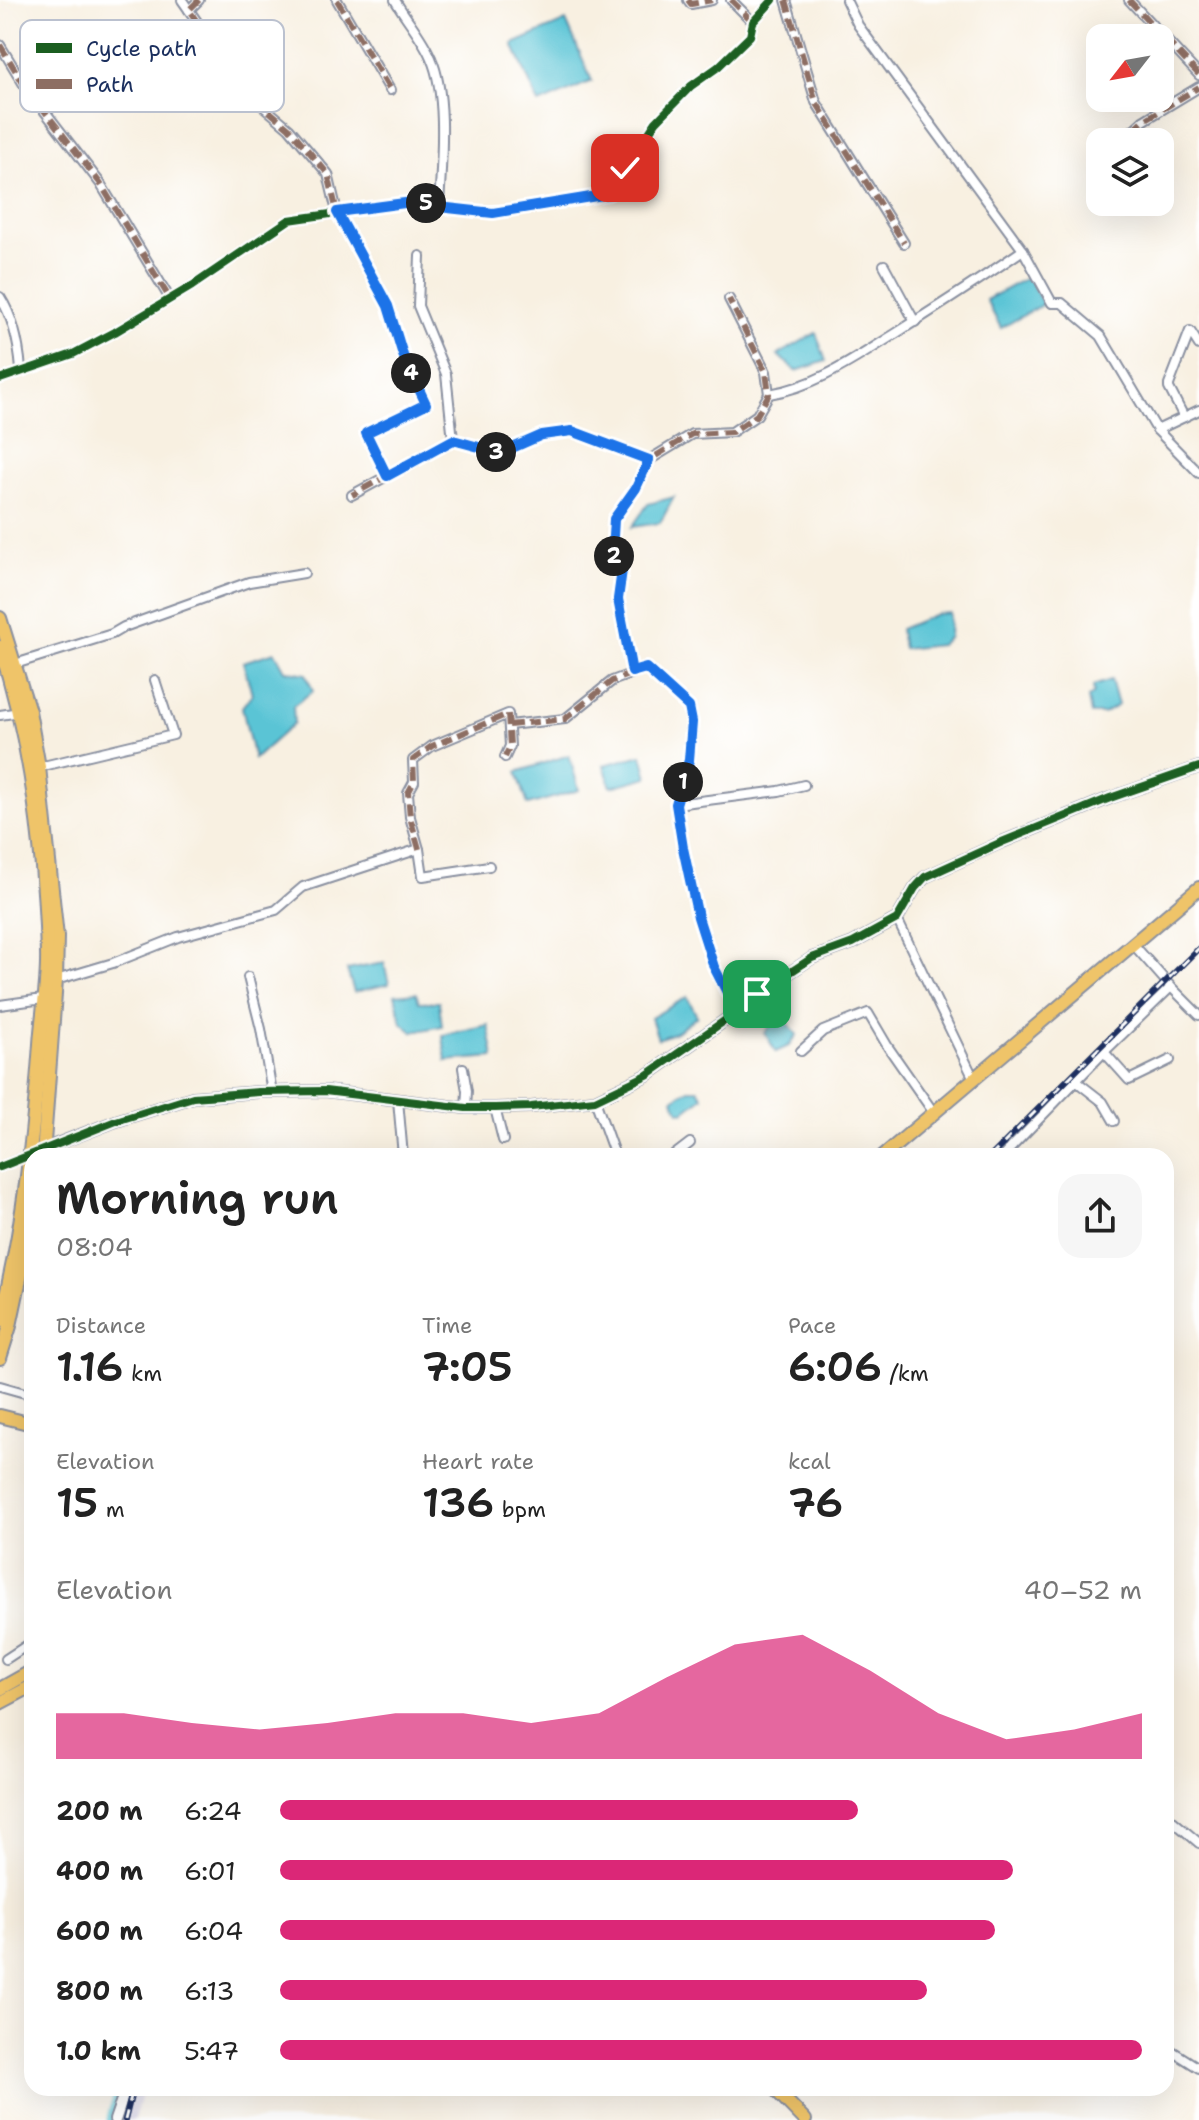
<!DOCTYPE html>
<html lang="en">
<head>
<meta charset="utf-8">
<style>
	body { margin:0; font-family:"Shantell Sans",sans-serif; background:#f6f6f6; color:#222; height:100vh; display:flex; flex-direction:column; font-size:30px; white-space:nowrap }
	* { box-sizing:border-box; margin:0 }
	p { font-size:26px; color:#767676 }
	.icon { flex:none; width:44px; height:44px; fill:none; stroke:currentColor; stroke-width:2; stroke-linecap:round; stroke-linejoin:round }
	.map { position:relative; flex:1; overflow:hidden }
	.details { position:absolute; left:24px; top:1148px; width:1150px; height:948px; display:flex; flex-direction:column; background:#fff; border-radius:24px; box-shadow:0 8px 32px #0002 }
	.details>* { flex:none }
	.needle { width:52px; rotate:239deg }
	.fabs { position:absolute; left:1086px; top:24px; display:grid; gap:16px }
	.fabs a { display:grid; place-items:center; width:88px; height:88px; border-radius:16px; background:#fff; box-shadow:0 8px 32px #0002; font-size:40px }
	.pin { position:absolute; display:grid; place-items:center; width:68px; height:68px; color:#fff; margin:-34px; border-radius:16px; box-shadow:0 4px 12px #0006 }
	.km { position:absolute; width:40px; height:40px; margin:-20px; border-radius:50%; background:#222; color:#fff; font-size:22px; line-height:40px; text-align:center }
	.round { display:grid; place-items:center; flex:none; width:84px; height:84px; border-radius:24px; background:#f6f6f6 }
	.overview { display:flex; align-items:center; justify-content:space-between; height:136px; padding:0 32px }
	h1 { font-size:44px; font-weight:600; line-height:60px }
	.figures { display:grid; grid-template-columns:repeat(3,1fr); gap:12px; height:136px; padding:8px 32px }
	.figures div { display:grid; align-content:center }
	.figures b { font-size:40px; font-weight:600 }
	.figures small { font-size:22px; font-weight:400 }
	.figures p { font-size:22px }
	.chart { height:224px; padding:16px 32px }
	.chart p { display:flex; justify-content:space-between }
	.chart svg { width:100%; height:144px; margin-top:8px; fill:#db2777; opacity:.7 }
	ul { padding:0 32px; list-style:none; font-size:26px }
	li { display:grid; grid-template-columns:128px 96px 1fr; align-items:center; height:60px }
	li i { height:20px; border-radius:10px; background:#db2777 }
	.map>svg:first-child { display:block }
</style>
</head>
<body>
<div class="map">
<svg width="1199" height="2120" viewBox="0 0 1199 2120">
	<rect width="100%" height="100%" fill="#fff"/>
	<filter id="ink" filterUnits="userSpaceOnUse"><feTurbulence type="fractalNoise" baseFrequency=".0125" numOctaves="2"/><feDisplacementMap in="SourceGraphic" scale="16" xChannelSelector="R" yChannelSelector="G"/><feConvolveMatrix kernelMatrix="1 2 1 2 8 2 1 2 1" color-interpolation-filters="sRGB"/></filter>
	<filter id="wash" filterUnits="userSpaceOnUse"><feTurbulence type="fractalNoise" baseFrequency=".006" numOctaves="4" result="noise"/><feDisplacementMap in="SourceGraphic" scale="32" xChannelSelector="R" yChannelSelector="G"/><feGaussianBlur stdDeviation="1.8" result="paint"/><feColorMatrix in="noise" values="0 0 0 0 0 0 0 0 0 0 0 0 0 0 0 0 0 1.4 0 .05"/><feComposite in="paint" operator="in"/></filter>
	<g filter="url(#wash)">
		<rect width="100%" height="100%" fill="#f8f0e1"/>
		<polygon fill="#c6c0da" points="129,2088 143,2088 134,2120 118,2120"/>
		<g fill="#5ac4d5" stroke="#3a7a9a" stroke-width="2">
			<polygon points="566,21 592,81 539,104 513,44"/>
			<polygon points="1028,277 1043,304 1001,328 986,300"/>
			<polygon points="816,333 826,361 796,371 778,355"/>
			<polygon points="674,497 660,523 632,527 648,504"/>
			<polygon points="950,613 949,637 940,645 903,649 900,629 936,614"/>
			<polygon points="275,652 285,670 306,674 313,691 293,706 294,723 254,759 242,707 252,694 243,662"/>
			<polygon points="1111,680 1118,705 1103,714 1091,714 1088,698 1094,693 1093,686"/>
			<polygon points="569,755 579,790 528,805 517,772"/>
			<polygon points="642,755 648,777 611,787 604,765"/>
			<polygon points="384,963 389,984 354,992 347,970"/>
			<polygon points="416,993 419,1002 439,1002 442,1026 413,1032 402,1023 395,995"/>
			<polygon points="687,997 697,1016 676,1032 658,1039 651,1018"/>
			<polygon points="785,1019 797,1035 789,1046 776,1052 765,1033 771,1025"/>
			<polygon points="488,1025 494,1057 446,1061 443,1035"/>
			<polygon points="689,1089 698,1089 703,1097 684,1112 679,1111 673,1099"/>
		</g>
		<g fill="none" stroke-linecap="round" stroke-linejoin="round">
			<polyline stroke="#5ac4d5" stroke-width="9" points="111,2120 118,2088"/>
		</g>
	</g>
	<g filter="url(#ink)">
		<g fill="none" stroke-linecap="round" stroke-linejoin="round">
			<g stroke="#8a90a0" stroke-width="12">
				<g id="minor">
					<polyline points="182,0 189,10"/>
					<polyline points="199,0 189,10 243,89 289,128 328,174 337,212 388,306 403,355 426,404 366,433 387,476 352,495"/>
					<polyline points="337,0 390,90"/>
					<path d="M395,0C406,19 423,38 431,58C448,96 441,165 439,207"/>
					<polyline points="688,0 691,4 712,0"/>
					<polyline points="731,0 753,22"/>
					<polyline points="786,0 816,102 904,243"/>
					<polyline points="846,0 858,25 1023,250 1052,303 1062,303 1101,336 1157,430 1199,473"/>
					<polyline points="1129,0 1199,75"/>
					<polyline points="0,45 23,83 100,183 170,299"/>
					<polyline points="1120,142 1143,121 1199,87"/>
					<polyline points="1094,166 1100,161"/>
					<polyline points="420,256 418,306 446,374 453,440"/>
					<polyline points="884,265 915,322"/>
					<path d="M0,297C14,319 19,344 21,370"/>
					<path d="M0,379L73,354L115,332L192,286L289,220L420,201C483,222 546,204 609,194L656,122L691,86L718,67L750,36L753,22L773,0"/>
					<path d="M769,394C815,387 856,358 895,334C939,306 981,279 1023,250"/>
					<polyline points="1184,417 1169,388 1169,385 1190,331 1199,345"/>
					<polyline points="1157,430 1199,410"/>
					<polyline points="387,476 453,440 501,453 542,435 572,431 649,460"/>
					<polyline points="15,664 112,634 124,627 249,582 304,573"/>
					<polyline points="632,672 618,599 622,570 612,553 614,519 636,488 649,460 692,434 732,432 757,415 769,394 766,372 729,299"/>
					<polyline points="0,715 20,712"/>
					<polyline points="509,725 565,719 612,681 646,668 689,707 692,722 689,760 676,804 683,848 698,917 714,967 737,1012"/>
					<polyline points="39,767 173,735 155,680"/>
					<polyline points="676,804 779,791 804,785"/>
					<polyline points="419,849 410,817 408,793 414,782 413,760 432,746 508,714 510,746 505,757"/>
					<polyline points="897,919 974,1079"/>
					<polyline points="248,977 261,1029 272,1092"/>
					<polyline points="56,980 113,963 178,937 276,910 303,887 419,849 423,876 489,866"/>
					<polyline points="1171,987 1199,1015"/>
					<polyline points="0,1005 43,999"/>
					<polyline points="801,1051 823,1031 868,1013 888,1047 934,1113"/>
					<polyline points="1104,1052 1129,1080 1170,1060"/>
					<polyline points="463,1068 467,1091 466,1108"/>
					<polyline points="1076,1081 1103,1102 1114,1121"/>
					<polyline points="398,1100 403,1156"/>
					<polyline points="595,1100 615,1156"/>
					<polyline points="495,1108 503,1140"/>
					<polyline points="673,1156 690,1143"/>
					<polyline points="1003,1156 1104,1052 1171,987 1133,944"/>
					<polyline points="0,1167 44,1149"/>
					<polyline points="0,1386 32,1395"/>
					<polyline points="6,1659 32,1642"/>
					<polyline points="1166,1754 1167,1753"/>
					<polyline points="1166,1815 1199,1843"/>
					<polyline points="1166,2047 1199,2068"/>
				</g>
			</g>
			<g stroke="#8a90a0" stroke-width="14">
				<g id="tertiary">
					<polyline points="44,1149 116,1121 193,1097 259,1092 325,1091 466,1108 495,1108 531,1107 595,1100 647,1075 737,1012 757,994 812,958 853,943 897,919 915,888 925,877 1002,842 1110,798 1199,767"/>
					<polyline points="115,2120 126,2088"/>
				</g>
			</g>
			<g stroke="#8a90a0" stroke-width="16">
				<g id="primary">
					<polyline points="0,618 29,711 39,767 57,937 56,980 43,1156"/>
					<path d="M0,647C31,744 44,851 47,953C48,983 42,1014 40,1044C33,1139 23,1228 0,1321"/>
					<polyline points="0,1358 10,1326 32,1222"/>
				</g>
			</g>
			<g stroke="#8a90a0" stroke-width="16">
				<g id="trunk">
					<polyline points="883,1156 1199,888"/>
					<polyline points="0,1416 32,1424"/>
					<polyline points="0,1689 32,1671"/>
					<polyline points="0,1703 32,1686"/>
					<polyline points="774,2088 805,2120"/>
				</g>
			</g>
			<use href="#minor" stroke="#fff" stroke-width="8"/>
			<use href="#tertiary" stroke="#fff" stroke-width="10"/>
			<use href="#primary" stroke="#efc469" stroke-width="12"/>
			<use href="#trunk" stroke="#efc469" stroke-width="12"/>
			<g stroke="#1b2f5e" stroke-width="6">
				<g id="rail">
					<polyline points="991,1156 1199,948"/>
					<polyline points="125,2120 133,2088"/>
				</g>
			</g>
			<use href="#rail" stroke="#fff" stroke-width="3" stroke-dasharray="9" stroke-linecap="butt"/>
			<g stroke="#8d6e63" stroke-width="6" stroke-dasharray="12 6" stroke-linecap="butt">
				<polyline points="199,0 189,10 243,89 289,128 328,174 337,212 388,306 403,355 426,404 366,433 387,476 352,495"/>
				<polyline points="337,0 390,90"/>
				<polyline points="688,0 691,4 712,0"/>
				<polyline points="731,0 753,22"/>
				<polyline points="786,0 816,102 904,243"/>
				<polyline points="1129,0 1199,75"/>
				<polyline points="0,45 23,83 100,183 170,299"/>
				<polyline points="1120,142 1143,121 1199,87"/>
				<polyline points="1094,166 1100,161"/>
				<polyline points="387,476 453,440 501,453 542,435 572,431 649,460"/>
				<polyline points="632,672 618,599 622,570 612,553 614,519 636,488 649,460 692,434 732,432 757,415 769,394 766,372 729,299"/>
				<polyline points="509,725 565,719 612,681 646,668"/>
				<polyline points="419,849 410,817 408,793 414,782 413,760 432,746 508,714 510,746 505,757"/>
			</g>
			<g stroke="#fff" stroke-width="13">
				<g id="cycleway">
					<path d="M0,379L73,354L115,332L192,286L289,220L420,201C483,222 546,204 609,194L656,122L691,86L718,67L750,36L753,22L773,0"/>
					<polyline points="0,1167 116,1121 193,1097 259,1092 325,1091 466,1108 495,1108 531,1107 595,1100 647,1075 737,1012 757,994 812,958 853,943 897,919 915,888 925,877 1002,842 1110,798 1199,767"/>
				</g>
			</g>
			<use href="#cycleway" stroke="#1b5e20" stroke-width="8"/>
		</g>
	</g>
	<g fill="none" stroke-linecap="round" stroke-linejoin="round" filter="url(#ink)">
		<g stroke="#fff" stroke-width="16">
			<polyline id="route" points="625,168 609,194 493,213 439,207 420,201 337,212 388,306 403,355 426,404 366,433 387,476 453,440 501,453 542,435 572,431 649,460 636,488 614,519 612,553 622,570 618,599 632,672 646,668 689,707 692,722 689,760 676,804 683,848 698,917 714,967 737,1012 757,994"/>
		</g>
		<use href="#route" stroke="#1a73e8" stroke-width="10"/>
	</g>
	<rect x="20" y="20" width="264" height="92" rx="12" fill="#fff" stroke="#bbc1cf" stroke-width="2"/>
	<rect x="36" y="43" width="36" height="10" fill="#1b5e20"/>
	<rect x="36" y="79" width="36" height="10" fill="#8d6e63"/>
	<g font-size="22" fill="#1b2f5e">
		<text x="86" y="56">Cycle path</text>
		<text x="86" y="92">Path</text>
	</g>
</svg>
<div class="fabs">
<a><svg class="needle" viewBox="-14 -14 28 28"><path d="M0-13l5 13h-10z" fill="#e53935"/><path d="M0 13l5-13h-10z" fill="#767676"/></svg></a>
<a><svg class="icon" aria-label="layers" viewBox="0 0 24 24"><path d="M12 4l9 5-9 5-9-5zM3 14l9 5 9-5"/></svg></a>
</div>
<div class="pin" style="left:757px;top:994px;background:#1e9e55"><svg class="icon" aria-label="arrive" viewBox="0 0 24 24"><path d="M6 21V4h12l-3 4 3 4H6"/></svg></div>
<div class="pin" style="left:625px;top:168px;background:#d93025"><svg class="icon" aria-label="check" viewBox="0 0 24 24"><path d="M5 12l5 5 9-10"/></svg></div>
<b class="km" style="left:683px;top:782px">1</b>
<b class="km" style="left:614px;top:556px">2</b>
<b class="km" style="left:496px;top:452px">3</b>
<b class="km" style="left:411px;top:373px">4</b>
<b class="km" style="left:426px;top:203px">5</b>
<section class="details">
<div class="overview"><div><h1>Morning run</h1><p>08:04</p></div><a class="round"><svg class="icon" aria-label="share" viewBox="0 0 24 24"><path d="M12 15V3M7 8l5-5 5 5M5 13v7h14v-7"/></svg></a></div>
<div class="figures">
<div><p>Distance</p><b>1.16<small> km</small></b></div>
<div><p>Time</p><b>7:05</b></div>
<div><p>Pace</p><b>6:06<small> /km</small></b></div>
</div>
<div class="figures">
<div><p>Elevation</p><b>15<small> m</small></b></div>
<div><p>Heart rate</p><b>136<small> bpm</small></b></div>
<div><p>kcal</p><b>76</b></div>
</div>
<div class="chart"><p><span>Elevation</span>40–52 m</p>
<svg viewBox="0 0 160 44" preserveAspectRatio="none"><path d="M0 44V30L10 30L20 33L30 35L40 33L50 30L60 30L70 33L80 30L90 19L100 9L110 6L120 17L130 30L140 38L150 35L160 30V44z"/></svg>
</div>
<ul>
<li><b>200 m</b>6:24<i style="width:67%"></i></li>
<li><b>400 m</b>6:01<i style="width:85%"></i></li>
<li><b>600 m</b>6:04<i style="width:83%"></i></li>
<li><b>800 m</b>6:13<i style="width:75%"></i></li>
<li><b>1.0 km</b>5:47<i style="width:100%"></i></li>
</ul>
</section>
</div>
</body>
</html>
